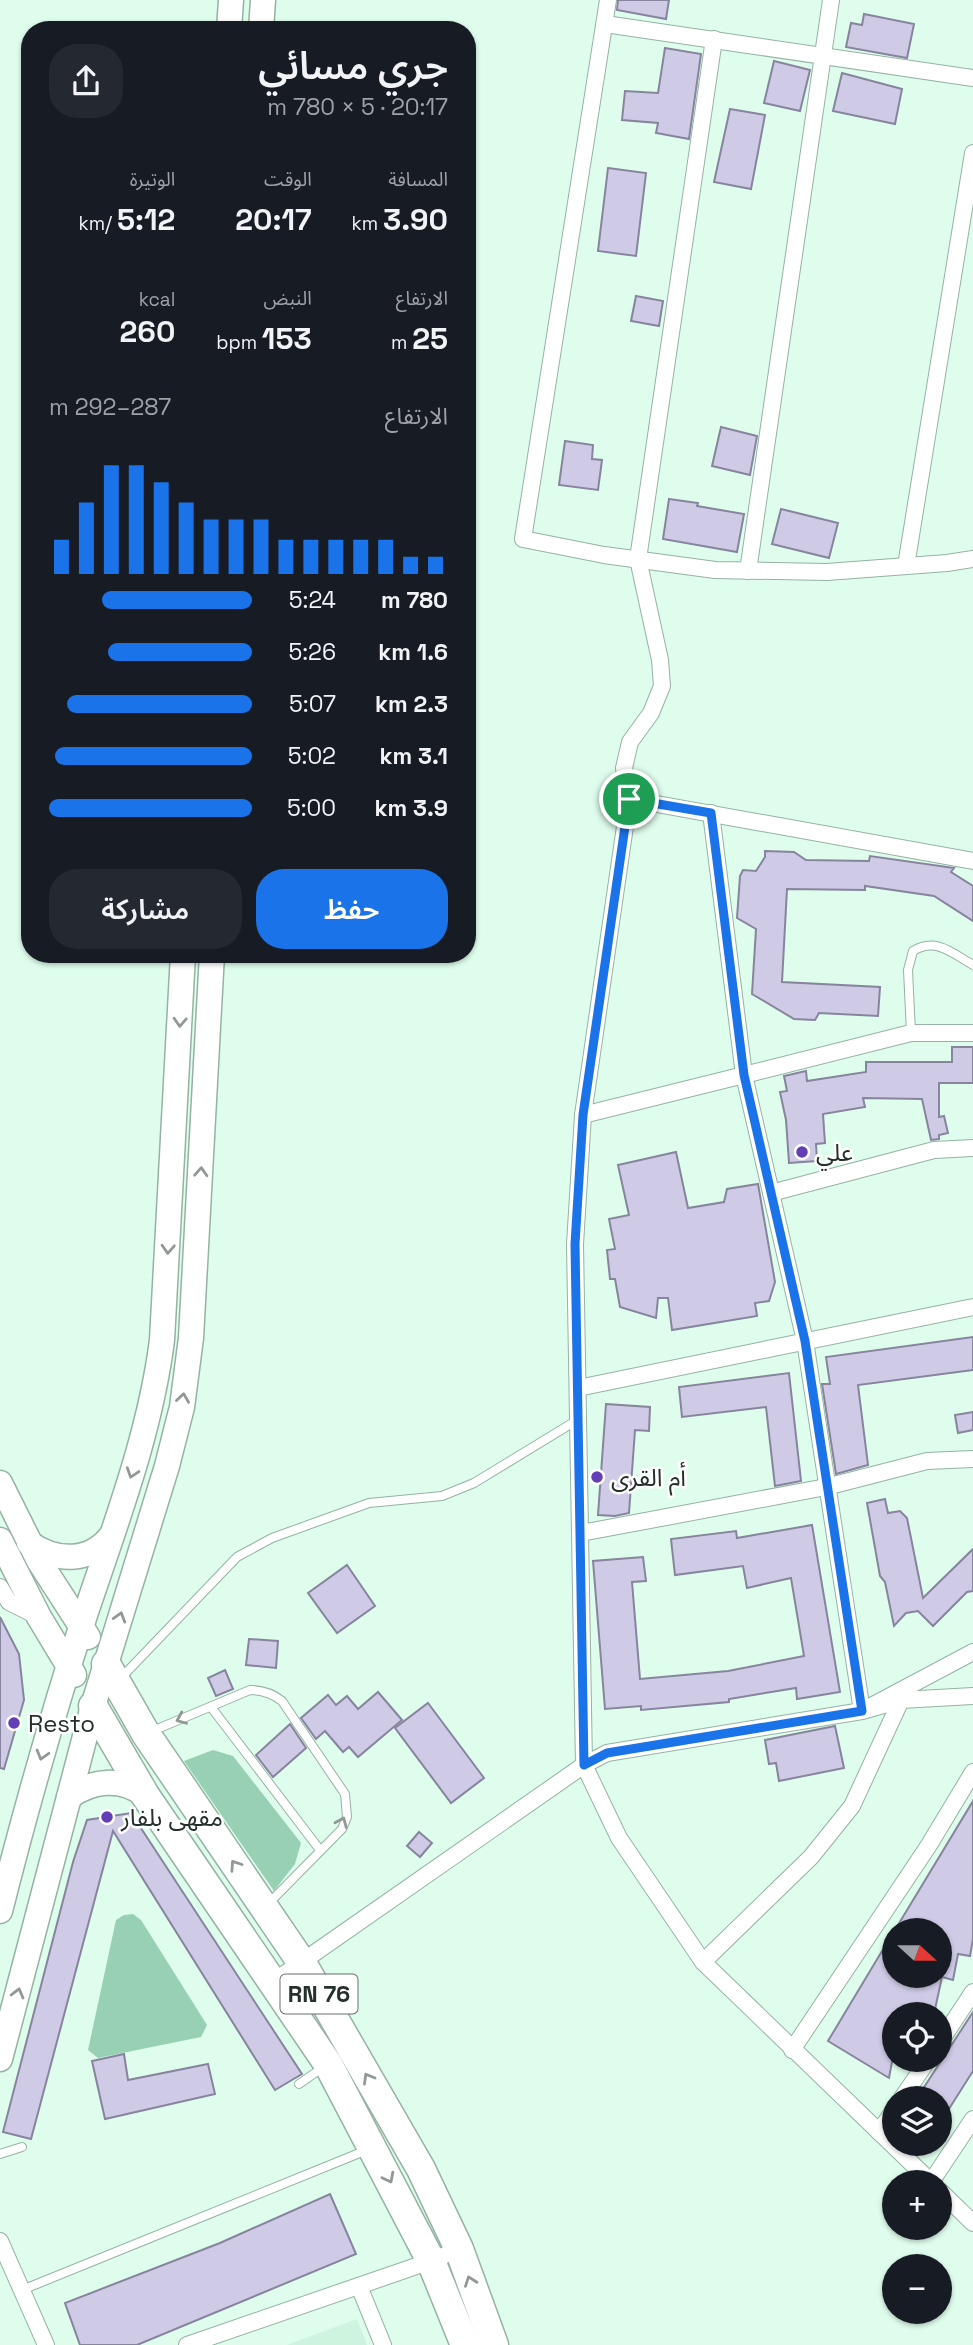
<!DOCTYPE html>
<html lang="ar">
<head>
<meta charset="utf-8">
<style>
	body { margin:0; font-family:"Space Grotesk","Noto Sans Arabic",sans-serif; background:#242831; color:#f1f3f6; direction:rtl; height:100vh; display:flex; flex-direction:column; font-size:26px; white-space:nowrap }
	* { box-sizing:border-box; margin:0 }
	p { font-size:23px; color:#9ea1a6 }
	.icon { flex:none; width:38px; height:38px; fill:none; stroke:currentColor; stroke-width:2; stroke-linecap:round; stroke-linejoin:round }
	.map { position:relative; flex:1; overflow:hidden; direction:ltr }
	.side { position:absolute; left:21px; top:21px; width:455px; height:942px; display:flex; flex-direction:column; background:#171b24; border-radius:28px; box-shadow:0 2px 5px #0004; direction:rtl }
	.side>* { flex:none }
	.needle { width:46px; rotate:111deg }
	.tools { position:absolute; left:882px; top:1918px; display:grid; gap:14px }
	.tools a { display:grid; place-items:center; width:70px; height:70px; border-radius:50%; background:#171b24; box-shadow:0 2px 5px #0004; font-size:35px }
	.pin { position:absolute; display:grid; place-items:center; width:60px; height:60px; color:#fff; margin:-30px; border:4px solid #fff; border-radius:50%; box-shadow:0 2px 7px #0007 }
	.round { display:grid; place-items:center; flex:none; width:74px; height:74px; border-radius:28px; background:#242831 }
	.head { display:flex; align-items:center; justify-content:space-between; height:119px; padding:0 28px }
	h1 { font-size:38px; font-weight:600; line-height:52px }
	.figures { display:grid; grid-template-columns:repeat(3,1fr); gap:10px; height:119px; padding:7px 28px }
	.figures div { display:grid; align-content:center }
	.figures b { font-size:30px; font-weight:600 }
	.figures small { font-size:19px; font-weight:400 }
	.figures p { font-size:19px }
	.chart { height:196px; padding:14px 28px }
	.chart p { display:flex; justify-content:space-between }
	.chart svg { width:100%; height:126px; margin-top:7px; stroke:#1a73e8; stroke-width:6 }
	.button { display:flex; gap:14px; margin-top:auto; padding:14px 28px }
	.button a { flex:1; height:80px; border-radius:28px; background:#1a73e8; color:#fff; font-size:28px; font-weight:600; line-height:80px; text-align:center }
	.button a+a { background:#242831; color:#f1f3f6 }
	ul { padding:0 28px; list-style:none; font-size:23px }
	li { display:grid; grid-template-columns:112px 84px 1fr; align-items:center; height:52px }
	li i { height:18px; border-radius:9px; background:#1a73e8 }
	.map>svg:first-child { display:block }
</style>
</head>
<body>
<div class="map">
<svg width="973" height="2345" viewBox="0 0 973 2345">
	<rect width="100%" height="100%" fill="#dffded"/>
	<polygon fill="#cef3df" points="357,2319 367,2345 287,2345"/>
	<g fill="#98d0b4">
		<polygon points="213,1750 233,1756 301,1843 295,1864 274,1891 184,1761"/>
		<polygon points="133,1914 141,1920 207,2025 201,2037 98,2058 88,2050 116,1920 124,1915"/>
	</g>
	<g fill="#cfcbe6" stroke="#87849d" stroke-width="2">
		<polygon points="618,0 669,0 666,19 617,10"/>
		<polygon points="864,14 914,24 907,58 846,47 851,23 862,25"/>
		<polygon points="665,48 701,54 689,139 656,133 658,123 622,120 625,91 658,93"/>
		<polygon points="774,61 810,70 800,111 764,103"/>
		<polygon points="842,73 902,89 895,124 833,111"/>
		<polygon points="730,109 765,115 751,189 714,182"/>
		<polygon points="608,168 646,173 636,256 598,251"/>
		<polygon points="636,296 663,301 659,326 631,321"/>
		<polygon points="721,427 757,436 750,475 712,466"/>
		<polygon points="565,441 593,445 592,459 602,460 598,490 559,485"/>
		<polygon points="669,499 698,503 697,506 744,514 737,552 663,539"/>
		<polygon points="781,509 838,523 829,558 772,544"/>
		<polygon points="765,851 794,852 806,860 869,861 870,856 954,868 951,872 973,886 973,921 934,896 865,886 865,890 787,889 782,982 880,987 878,1016 819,1013 815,1020 794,1019 752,994 756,929 737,918 740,876 743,870 756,871 765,857"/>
		<polygon points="952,1047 973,1047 973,1083 939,1083 939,1117 944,1116 948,1133 939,1135 939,1139 931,1140 922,1099 863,1098 865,1107 823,1114 825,1143 816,1144 817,1161 789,1163 786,1120 780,1092 787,1091 784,1076 806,1071 807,1081 866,1072 866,1062 952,1062"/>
		<polygon points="676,1152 688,1208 724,1202 727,1189 758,1184 775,1282 769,1301 755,1303 757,1316 672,1330 668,1298 658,1298 656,1318 620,1307 615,1279 610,1279 607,1250 615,1249 609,1219 629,1215 618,1165"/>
		<polygon points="973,1337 973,1370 858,1385 868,1465 836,1474 822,1384 830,1384 826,1357"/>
		<polygon points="789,1373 801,1481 775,1486 766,1407 682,1417 679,1387"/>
		<polygon points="606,1404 650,1407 649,1431 635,1430 629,1513 615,1516 598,1515"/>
		<polygon points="973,1412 973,1430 958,1433 955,1415"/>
		<polygon points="885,1499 888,1513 900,1511 907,1518 923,1598 973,1549 973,1591 967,1592 933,1626 918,1611 906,1613 894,1626 885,1582 880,1576 867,1503"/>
		<polygon points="812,1525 840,1692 797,1699 796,1688 729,1699 729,1702 641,1710 641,1706 605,1709 593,1561 643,1557 646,1581 632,1582 640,1679 728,1671 804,1656 791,1578 747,1588 743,1566 675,1575 671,1539 736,1531 737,1538"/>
		<polygon points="347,1565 375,1606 337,1633 308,1593"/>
		<polygon points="0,1617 19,1654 24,1700 4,1769 0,1768"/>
		<polygon points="249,1639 278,1641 276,1668 246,1665"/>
		<polygon points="225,1670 233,1689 216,1696 208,1678"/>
		<polygon points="378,1692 402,1720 358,1757 349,1747 343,1752 325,1731 316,1739 301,1718 328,1695 336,1705 347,1696 358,1709"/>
		<polygon points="428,1703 484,1778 451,1803 395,1728"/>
		<polygon points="290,1724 306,1748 273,1777 256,1755"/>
		<polygon points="835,1726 844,1768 779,1781 776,1763 769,1764 765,1740"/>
		<polygon points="973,1801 973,1939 970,1956 958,1954 953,1980 942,1977 934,2014 894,2014 894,2051 889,2078 828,2041 894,1931 894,1976 940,1976 940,1930 895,1930"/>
		<polygon points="131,1813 302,2074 275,2090 113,1831 31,2139 3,2132 73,1862 87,1820"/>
		<polygon points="419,1832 432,1843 420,1857 407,1846"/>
		<polygon points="973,2012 973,2071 940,2123 940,2098 917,2098"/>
		<polygon points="124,2054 128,2080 208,2064 215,2094 105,2119 92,2061"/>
		<polygon points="330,2194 356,2254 137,2345 80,2345 65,2303 220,2243"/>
	</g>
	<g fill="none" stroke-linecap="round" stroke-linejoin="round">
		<g stroke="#95b2a3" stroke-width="10">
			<g id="lane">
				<path d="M911,1033L908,970L913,951C936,937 952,953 973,965"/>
				<polyline points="120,1679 237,1557 272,1538 369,1503 442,1496 474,1483 579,1419"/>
				<polyline points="211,1707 320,1850"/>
				<path d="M150,1732L250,1690C263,1690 272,1693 282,1701L345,1794L347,1817L342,1829L269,1903"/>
				<polyline points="299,2084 325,2066"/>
				<polyline points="0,2154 22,2147"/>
				<polyline points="22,2290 367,2150"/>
			</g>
		</g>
		<g stroke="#95b2a3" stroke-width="18">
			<g id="street">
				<polyline points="608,0 523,539 604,555 715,570 827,572 947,563 973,559"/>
				<polyline points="605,24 973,78"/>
				<polyline points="714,39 638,559 660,660 662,686 651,713 630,742 624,768 629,799 583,1115 575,1244 584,1765 607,1753 862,1711 973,1652"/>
				<polyline points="906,566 973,153"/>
				<polyline points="748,571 831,0"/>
				<polyline points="629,799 973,861"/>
				<polyline points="711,813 744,1075 911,1033 973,1033"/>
				<polyline points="583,1115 744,1075 805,1341 862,1711 901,1700 973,1696"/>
				<polyline points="771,1193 934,1150 973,1148"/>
				<polyline points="578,1388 973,1307"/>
				<polyline points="581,1533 826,1487 927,1461 973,1459"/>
				<polyline points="0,1587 9,1602 39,1617"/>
				<polyline points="703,1962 811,1857 852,1806 901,1700"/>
				<polyline points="273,1982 584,1765 619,1838 703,1962 931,2182 973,2119"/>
				<polyline points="940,2042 973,1992"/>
				<polyline points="792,2050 929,1845 973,1772"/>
				<polyline points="902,2098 928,2060"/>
				<polyline points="879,2132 894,2110"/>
				<polyline points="940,2191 973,2223"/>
				<polyline points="0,2241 46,2345"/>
				<polyline points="359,2286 383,2345"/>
				<polyline points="187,2345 431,2261 459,2249"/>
			</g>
		</g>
		<g stroke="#95b2a3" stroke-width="27">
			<g id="primary">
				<polyline points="229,30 231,0"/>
				<polyline points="261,30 263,0"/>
				<polyline points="0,1483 39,1561 88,1637"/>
				<polyline points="0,1540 39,1617 74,1675"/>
				<path d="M29,1543C56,1562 90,1563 111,1536"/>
				<path d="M69,1797C92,1780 121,1777 145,1795"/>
				<path d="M0,1911C25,1812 53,1713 85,1615C115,1525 150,1435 162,1340L183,954"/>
				<polyline points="0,2059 93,1706 167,1466 182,1407 191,1338 212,954"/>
			</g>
		</g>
		<g stroke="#95b2a3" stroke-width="31">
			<g id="highway">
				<polyline points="106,1664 146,1734 302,1963 421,2169 459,2249 494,2345"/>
				<polyline points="93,1706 145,1795 328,2064 431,2261 465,2345"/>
			</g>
		</g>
		<use href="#lane" stroke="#fff" stroke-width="8"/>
		<use href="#street" stroke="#fff" stroke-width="16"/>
		<use href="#primary" stroke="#fff" stroke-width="24"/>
		<use href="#highway" stroke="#fff" stroke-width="28"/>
	</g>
	<defs><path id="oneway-chevron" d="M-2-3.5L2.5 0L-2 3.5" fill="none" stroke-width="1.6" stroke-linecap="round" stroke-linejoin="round" transform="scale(1.75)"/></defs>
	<g stroke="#929894">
		<use href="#oneway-chevron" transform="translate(180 1022) rotate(93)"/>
		<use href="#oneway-chevron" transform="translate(201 1172) rotate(-87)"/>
		<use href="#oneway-chevron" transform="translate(168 1249) rotate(93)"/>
		<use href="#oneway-chevron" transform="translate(183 1398) rotate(-82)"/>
		<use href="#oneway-chevron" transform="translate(132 1473) rotate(108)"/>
		<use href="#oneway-chevron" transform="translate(120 1617) rotate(-73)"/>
		<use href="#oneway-chevron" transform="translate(181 1719) rotate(157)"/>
		<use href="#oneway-chevron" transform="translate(42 1755) rotate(106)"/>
		<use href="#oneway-chevron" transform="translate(342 1822) rotate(-67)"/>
		<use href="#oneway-chevron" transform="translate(235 1865) rotate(-124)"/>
		<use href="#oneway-chevron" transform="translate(18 1993) rotate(-75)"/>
		<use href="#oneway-chevron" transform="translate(368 2078) rotate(-120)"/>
		<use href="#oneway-chevron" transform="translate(389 2178) rotate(63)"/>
		<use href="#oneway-chevron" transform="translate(470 2281) rotate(-110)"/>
	</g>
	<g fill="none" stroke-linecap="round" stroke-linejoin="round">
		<g stroke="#fff" stroke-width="14">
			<polygon id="route" points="629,799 711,813 744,1075 805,1341 862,1711 607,1753 584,1765 575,1244 583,1115"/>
		</g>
		<use href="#route" stroke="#1a73e8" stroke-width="9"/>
	</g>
	<g fill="#633eb6" stroke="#fff" stroke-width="2.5">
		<circle cx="802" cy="1152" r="7"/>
		<circle cx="597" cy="1477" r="7"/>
		<circle cx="14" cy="1723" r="7"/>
		<circle cx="107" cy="1817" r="7"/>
	</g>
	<g text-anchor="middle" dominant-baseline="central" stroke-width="5" stroke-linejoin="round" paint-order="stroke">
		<rect fill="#fff" stroke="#666e6a" stroke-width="2" x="280.5" y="1974.5" width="77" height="39" rx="5"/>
		<g font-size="23" font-weight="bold" fill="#24302a">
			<text x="319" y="1994">RN 76</text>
		</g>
		<g font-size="24" fill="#24302a" stroke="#fff" text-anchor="start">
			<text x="816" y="1152">علي</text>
			<text x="611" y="1477">أم القرى</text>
			<text x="28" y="1723">Resto</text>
			<text x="121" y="1817">مقهى بلفار</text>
		</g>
	</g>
</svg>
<div class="tools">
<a><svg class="needle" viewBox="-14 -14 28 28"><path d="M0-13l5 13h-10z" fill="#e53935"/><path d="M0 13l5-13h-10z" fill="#9ea1a6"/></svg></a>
<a><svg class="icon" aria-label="locate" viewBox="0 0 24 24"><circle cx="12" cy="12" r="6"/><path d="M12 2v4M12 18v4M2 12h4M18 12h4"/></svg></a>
<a><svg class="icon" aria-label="layers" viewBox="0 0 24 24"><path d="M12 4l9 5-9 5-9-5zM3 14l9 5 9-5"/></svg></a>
<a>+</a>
<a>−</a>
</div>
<div class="pin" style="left:629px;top:799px;background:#1e9e55"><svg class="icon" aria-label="arrive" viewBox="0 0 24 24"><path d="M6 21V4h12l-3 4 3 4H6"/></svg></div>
<section class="side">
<div class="head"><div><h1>جري مسائي</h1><p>20:17 · 5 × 780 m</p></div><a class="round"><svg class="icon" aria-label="share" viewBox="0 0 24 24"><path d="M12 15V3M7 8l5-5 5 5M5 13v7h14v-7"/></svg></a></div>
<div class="figures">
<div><p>المسافة</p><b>3.90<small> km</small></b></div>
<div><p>الوقت</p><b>20:17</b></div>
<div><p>الوتيرة</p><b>5:12<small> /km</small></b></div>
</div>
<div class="figures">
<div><p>الارتفاع</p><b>25<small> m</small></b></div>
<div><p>النبض</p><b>153<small> bpm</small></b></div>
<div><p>kcal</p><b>260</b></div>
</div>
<div class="chart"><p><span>الارتفاع</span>287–292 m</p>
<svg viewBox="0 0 160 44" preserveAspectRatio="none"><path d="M5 44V32M15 44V19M25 44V6M35 44V6M45 44V12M55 44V19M65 44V25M75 44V25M85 44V25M95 44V32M105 44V32M115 44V32M125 44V32M135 44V32M145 44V38M155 44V38"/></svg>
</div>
<ul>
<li><b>780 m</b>5:24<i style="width:74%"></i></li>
<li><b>1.6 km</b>5:26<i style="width:71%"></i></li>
<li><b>2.3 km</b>5:07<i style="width:91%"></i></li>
<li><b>3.1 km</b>5:02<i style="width:97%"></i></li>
<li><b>3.9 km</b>5:00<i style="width:100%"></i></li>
</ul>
<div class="button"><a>حفظ</a><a>مشاركة</a></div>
</section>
</div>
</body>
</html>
